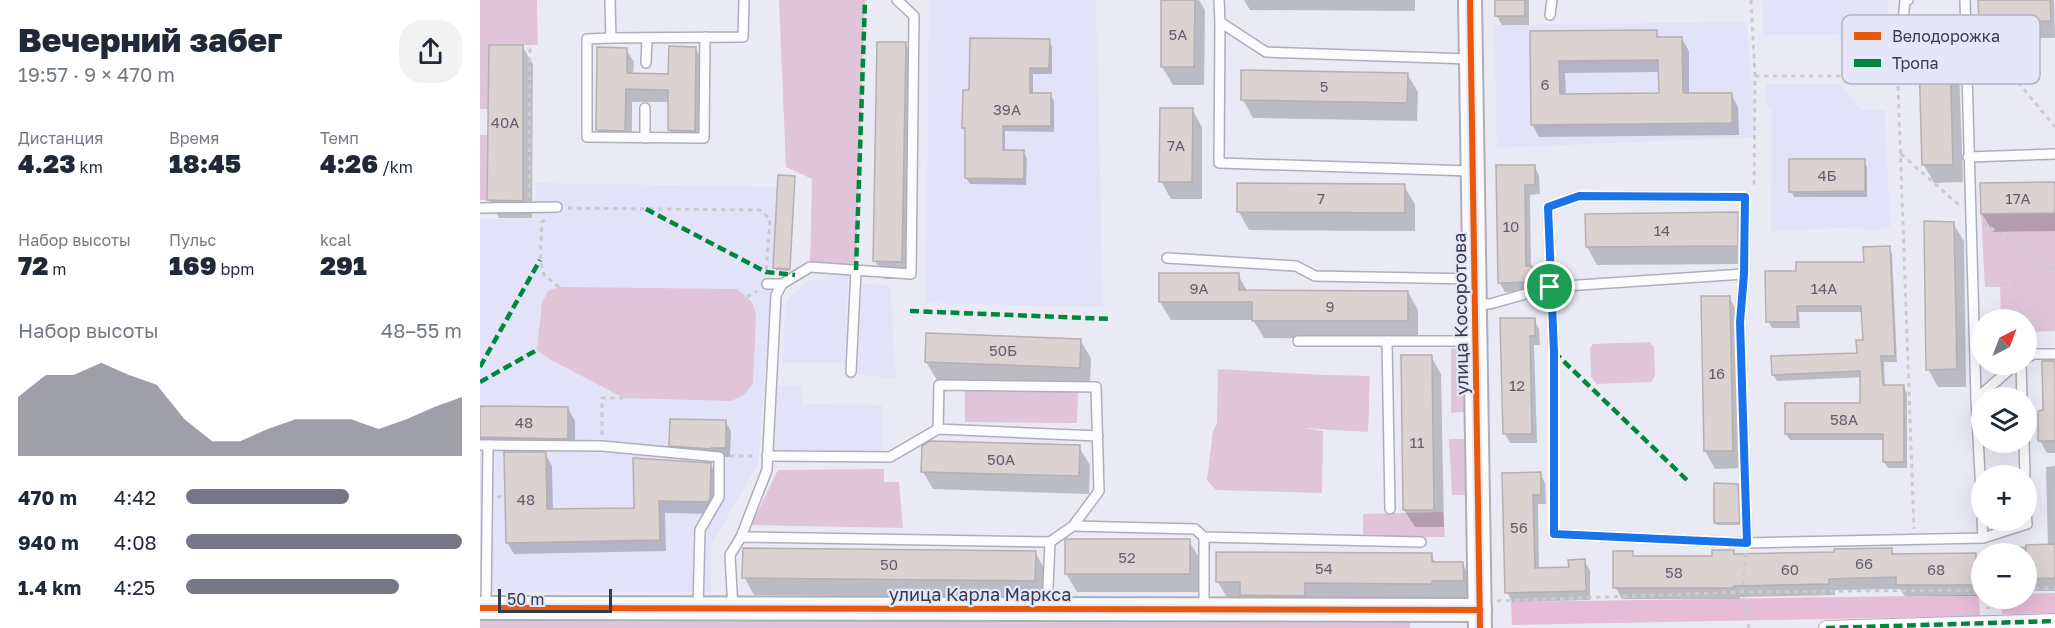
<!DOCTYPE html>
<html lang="ru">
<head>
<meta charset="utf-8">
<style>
	body { margin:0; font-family:"Golos Text",sans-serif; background:#f2f2f3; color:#1f2937; height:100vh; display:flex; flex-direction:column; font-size:22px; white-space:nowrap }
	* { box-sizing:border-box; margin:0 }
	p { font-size:20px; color:#747a83 }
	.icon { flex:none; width:33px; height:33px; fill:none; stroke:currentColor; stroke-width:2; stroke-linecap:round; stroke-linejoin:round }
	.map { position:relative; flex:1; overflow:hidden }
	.sheet { display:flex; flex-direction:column; background:#fff; width:480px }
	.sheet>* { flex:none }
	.needle { width:39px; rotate:42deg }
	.buttons { position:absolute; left:1491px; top:309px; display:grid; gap:12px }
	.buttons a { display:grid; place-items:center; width:66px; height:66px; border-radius:50%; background:#fff; box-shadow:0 6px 24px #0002; font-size:30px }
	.scale { position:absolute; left:18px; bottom:15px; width:114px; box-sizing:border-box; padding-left:6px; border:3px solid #38394b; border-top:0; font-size:16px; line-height:21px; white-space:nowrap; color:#38394b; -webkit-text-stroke:4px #e6e6f9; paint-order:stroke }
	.pin { position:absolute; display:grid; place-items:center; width:51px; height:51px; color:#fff; margin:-26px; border:3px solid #fff; border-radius:50%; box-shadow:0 2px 6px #0007 }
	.round { display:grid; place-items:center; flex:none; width:63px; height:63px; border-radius:24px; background:#f2f2f3 }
	.headline { display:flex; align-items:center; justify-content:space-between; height:102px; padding:0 18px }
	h1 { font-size:33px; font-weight:800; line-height:45px }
	.metrics { display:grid; grid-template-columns:repeat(3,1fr); gap:9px; height:102px; padding:6px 18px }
	.metrics div { display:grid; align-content:center }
	.metrics b { font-size:26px; font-weight:800 }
	.metrics small { font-size:16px; font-weight:400 }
	.metrics p { font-size:16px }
	.chart { height:168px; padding:12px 18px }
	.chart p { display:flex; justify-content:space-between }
	.chart svg { width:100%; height:108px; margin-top:6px; fill:#767786; opacity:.7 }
	ul { padding:0 18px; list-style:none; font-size:20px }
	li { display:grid; grid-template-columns:96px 72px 1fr; align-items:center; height:45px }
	li i { height:15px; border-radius:8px; background:#767786 }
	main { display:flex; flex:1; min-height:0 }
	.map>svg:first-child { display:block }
</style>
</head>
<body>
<main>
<section class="sheet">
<div class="headline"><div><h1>Вечерний забег</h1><p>19:57 · 9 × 470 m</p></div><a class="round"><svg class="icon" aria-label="share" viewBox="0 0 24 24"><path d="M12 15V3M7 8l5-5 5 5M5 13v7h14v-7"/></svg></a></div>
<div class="metrics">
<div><p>Дистанция</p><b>4.23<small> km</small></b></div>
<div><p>Время</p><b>18:45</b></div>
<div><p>Темп</p><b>4:26<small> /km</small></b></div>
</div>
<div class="metrics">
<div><p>Набор высоты</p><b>72<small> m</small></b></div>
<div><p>Пульс</p><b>169<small> bpm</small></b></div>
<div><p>kcal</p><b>291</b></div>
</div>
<div class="chart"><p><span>Набор высоты</span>48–55 m</p>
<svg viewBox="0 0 160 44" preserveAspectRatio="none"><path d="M0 44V20L10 11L20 11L30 6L40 11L50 15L60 29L70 38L80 38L90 33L100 29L110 29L120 29L130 33L140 29L150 24L160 20V44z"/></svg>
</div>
<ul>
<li><b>470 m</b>4:42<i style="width:59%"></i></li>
<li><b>940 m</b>4:08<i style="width:100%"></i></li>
<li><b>1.4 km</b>4:25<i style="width:77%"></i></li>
</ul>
</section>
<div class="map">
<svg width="1575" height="628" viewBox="0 0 1575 628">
	<rect width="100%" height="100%" fill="#eaeaf5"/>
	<g fill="#e2e2f9">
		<polygon points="449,0 616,0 623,307 446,303"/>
		<polygon points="1282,0 1408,0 1408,34 1283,35"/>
		<polygon points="1267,22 1276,137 1017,148 1014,25"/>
		<polygon points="1286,84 1360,84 1381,110 1405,110 1410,227 1388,231 1382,227 1291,231 1292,109 1286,103"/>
		<polygon points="56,183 297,187 293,268 278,464 231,545 231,592 0,592 0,219 55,219"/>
		<polygon points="345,272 368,275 365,363 302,363 306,300 330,280 344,281"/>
		<polygon points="379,283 410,286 416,379 378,374"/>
		<polygon points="297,385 321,386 322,404 402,405 402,452 295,450"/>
	</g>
	<g fill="#e0c5d9">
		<polygon points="0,0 57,0 58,45 9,45 9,109 0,109"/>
		<polygon points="299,0 385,0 376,270 330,267 332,179 306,167"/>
		<rect x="0" y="135" width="7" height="65"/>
		<polygon points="1575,213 1575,331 1547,332 1546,320 1521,319 1520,287 1505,287 1501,214"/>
		<polygon points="79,287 257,289 272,302 276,315 273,383 264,395 251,401 144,398 71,360 57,350 62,303 68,291"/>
		<polygon points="1169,342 1174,347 1175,376 1171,382 1117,384 1111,377 1110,348 1113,344"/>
		<polygon points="983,348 984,412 971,413 971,349"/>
		<polygon points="738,369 845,375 890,376 888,432 824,428 843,431 842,493 736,490 727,480 733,431 737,423"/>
		<polygon points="485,389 598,391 597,423 485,422"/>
		<polygon points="984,439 986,495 972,495 969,439"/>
		<polygon points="404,469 404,482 419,482 423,528 271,525 298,470"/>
		<polygon points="963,512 965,537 883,537 883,514"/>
		<polygon points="0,619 930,620 930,628 0,628"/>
	</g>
	<g fill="#e6bcd9">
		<polygon points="1575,593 1575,613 1522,614 1521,599 1546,598 1547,594"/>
		<polygon points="1499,595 1500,616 1032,625 1031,602"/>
	</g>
	<g fill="#0003" fill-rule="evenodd">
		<polygon points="683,0 719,0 725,10 724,85 693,85 682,67"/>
		<polygon points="764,0 935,0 935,11 770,10"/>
		<polygon points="1016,0 1049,0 1049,25 1022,25 1017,16"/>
		<polygon points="1500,0 1574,0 1575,38 1511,39 1500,21"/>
		<polygon points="1440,23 1468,23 1478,40 1483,182 1454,183 1444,165"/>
		<path d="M1176,31L1180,38H1201L1209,51V95L1251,94L1258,107L1259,135L1059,137L1052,124L1051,32ZM1180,72V95L1086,96L1085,73Z"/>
		<polygon points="569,41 572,47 572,74 553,74 553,94 570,95 574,101 574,132 525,131 525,151 543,152 547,158 546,185 490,184 486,178 487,132 484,127 491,91"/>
		<polygon points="425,44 436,62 432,279 405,279 395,261"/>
		<polygon points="42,46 53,64 52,218 19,218 9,200"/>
		<polygon points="215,48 223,61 222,143 197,143 189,130 190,102 152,102 152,143 124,142 117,130 146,49 154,62 153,74 190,75"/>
		<polygon points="927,74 938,92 937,121 773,118 763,100"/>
		<polygon points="712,109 722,127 722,199 691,199 681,181"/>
		<polygon points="1384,161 1387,167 1387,197 1314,197 1311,191"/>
		<polygon points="1018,166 1054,166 1059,175 1060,194 1050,195 1051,268 1057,277 1057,291 1025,292 1019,282"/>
		<polygon points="314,178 315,180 310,271 296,270 295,267"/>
		<polygon points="1575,184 1575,231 1513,232 1502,214"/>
		<polygon points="924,186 935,204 935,231 769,230 759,212"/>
		<polygon points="1257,214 1267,232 1267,264 1117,265 1107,247 1107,215"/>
		<polygon points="1473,223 1484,241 1486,387 1458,387 1448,369"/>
		<polygon points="1409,248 1412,254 1417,362 1404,362 1405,386 1423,386 1427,393 1427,468 1408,468 1404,462 1405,440 1310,440 1306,434 1382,405 1382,377 1297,381 1293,374 1378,354 1385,341 1383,312 1319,312 1320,328 1292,328 1288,321 1318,273 1385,263"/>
		<polygon points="758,275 768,292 928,292 938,310 938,339 784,338 773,320 691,320 680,302"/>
		<polygon points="1249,297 1259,315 1262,468 1235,469 1225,451"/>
		<polygon points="1054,319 1059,329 1060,345 1054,345 1057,443 1030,443 1025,434"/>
		<polygon points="600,340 611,358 610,385 457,380 446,362"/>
		<polygon points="951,356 961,374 964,527 935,527 924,510"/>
		<polygon points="1575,363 1575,453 1567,453 1560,441"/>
		<polygon points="0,408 88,408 95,421 95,451 2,449 0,446"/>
		<polygon points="245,421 251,431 250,457 196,455 191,445"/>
		<polygon points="599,447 610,465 609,494 453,489 443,472"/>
		<polygon points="65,454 72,466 73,511 156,509 230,464 237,476 236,511 235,514 185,513 186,551 34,554 27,542"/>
		<polygon points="1575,466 1575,591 1546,591 1546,554 1524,554 1523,547 1568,546 1566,467"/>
		<polygon points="1060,473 1065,483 1066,504 1058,504 1059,569 1090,568 1104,561 1110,570 1110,600 1032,602 1027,592 1024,474"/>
		<polygon points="1257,485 1260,525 1237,525 1235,522"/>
		<polygon points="709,541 720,559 720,592 597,592 586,574"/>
		<polygon points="1411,549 1415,555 1495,555 1502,566 1502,596 1425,596 1420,589 1355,590 1355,595 1260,597 1260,599 1142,599 1135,587 1152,553 1155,558 1234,558 1253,551 1256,555 1356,553"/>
		<polygon points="555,552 565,570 565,598 274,595 264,577"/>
		<polygon points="738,554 951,555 956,564 982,563 992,580 992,597 961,597 961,600 747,598 738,582"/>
	</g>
	<g fill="#dbd2d2" stroke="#b6aeaf" stroke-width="1.5" fill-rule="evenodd">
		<polygon points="681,0 715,0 714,67 681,67"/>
		<rect x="1015" y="0" width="30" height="16"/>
		<polygon points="1498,0 1570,0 1571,21 1499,22"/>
		<polygon points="1469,21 1473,165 1442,165 1438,22"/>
		<path d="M1177,30V37H1202L1203,93H1252V123L1051,125L1050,31ZM1178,60L1179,93L1080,94L1079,61Z"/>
		<polygon points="490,38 570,39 569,68 550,68 550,93 571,93 571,126 523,126 523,150 544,150 544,179 485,178 485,128 482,128 483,90 489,90"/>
		<polygon points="397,42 426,42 422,262 393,261"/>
		<polygon points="9,45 43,45 43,201 7,200"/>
		<polygon points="189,46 216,47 215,131 188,130 188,90 146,89 145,131 116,130 117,47 147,48 147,73 188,74"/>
		<polygon points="761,70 928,73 927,103 761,100"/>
		<polygon points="680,108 713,108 712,182 679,182"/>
		<polygon points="1309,159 1385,159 1385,191 1309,192"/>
		<polygon points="1016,165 1055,165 1055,185 1045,185 1046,266 1052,266 1053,282 1018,283"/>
		<polygon points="298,175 315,176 310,269 293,268"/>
		<polygon points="1575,182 1575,213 1501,214 1500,183"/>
		<polygon points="757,183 925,184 925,213 757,212"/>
		<polygon points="1258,212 1258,246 1106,247 1105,214"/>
		<polygon points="1444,221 1474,222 1477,369 1446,370"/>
		<polygon points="1410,246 1415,356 1401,356 1403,385 1424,385 1424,462 1403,462 1403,434 1305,434 1305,403 1380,403 1380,371 1292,375 1291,356 1377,353 1376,340 1383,340 1381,306 1317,306 1317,322 1286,322 1285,271 1316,271 1316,262 1384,262 1383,247"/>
		<polygon points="679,273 759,273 759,290 928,291 928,321 772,321 772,302 679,302"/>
		<polygon points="1221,296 1250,296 1253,451 1224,451"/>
		<polygon points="1020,318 1055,318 1055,336 1050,336 1052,434 1023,434"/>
		<polygon points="446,333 601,339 600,368 445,362"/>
		<polygon points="921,355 952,355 954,510 923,510"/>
		<polygon points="1562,361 1575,361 1575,441 1558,441 1558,411 1563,410"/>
		<polygon points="0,406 88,407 88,439 0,437"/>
		<polygon points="190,419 246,420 246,448 231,448 231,449 189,446"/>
		<polygon points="450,441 600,445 599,476 441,472 442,446"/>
		<polygon points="24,452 66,452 67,509 154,508 153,458 231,463 230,499 228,502 179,501 180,540 26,543"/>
		<polygon points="1061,472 1061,495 1053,495 1055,568 1089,567 1088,560 1105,559 1106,591 1025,593 1022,473"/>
		<polygon points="1234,483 1258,484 1260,523 1234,523"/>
		<polygon points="586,539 710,539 710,574 585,574 585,540"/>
		<polygon points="1575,544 1575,578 1546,579 1546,545"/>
		<polygon points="263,548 556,551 555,581 262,578"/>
		<polygon points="1412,548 1412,554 1496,553 1496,585 1416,585 1416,577 1349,579 1349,584 1254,586 1254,588 1133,588 1133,551 1153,551 1153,556 1232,556 1232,550 1254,550 1254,554 1354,552 1354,549"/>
		<polygon points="736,552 952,553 952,562 983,562 984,581 952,581 952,584 825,583 825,596 760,595 760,582 736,582"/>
	</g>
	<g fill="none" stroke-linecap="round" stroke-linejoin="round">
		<g stroke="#aeaebb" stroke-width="12">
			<g id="service">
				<polyline points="130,0 131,38 263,37 264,0"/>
				<polyline points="739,0 740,22 786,52 990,59"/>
				<polyline points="1485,0 1496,399"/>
				<polyline points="1070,15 1072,0"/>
				<polyline points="740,22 739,163 991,171"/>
				<polyline points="131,38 107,39 107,137 224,138 225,37"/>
				<polyline points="166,63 167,38"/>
				<polyline points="1417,76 1425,1 1428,0"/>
				<polyline points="165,138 165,108"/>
				<polyline points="1488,157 1575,154"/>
				<polyline points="0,208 77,207"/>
				<polyline points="687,258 816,266 835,276 994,279"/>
				<polyline points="1264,274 1265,197 1099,196 1068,207 1074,352 1074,534 1267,543"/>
				<polyline points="287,284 302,284"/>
				<polyline points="994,304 1010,304 1070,287 1264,274 1260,322 1267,543 1503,538 1502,520"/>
				<polyline points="818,341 995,341"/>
				<polyline points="907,341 910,509"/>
				<polyline points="1546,358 1554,354 1575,354"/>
				<polyline points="1541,364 1542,398"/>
				<polyline points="371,372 376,270"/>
				<polyline points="1544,442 1545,476"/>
				<polyline points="0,445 122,446 239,457 239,497 220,530 218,609"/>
				<polyline points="287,456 410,457 458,429"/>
				<polyline points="1502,512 1496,399 1536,364"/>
				<polyline points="593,526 715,529 724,537 941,542"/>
				<polyline points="261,537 287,470 296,295 302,284 330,267 431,274 434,16 417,0"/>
				<polyline points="724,537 724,609"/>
				<polyline points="1503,538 1547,524 1546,512"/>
				<polyline points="6,607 8,445"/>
				<polyline points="253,609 250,555 261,537 570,542"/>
				<polyline points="567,609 570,542 593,526 619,491 616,387 459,385 458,429 618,436"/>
			</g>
		</g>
		<g stroke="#aeaebb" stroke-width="16">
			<polyline id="pedestrian" points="1346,628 1575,621"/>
		</g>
		<g stroke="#aeaebb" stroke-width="26">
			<g id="tertiary">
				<polyline points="990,0 1000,628"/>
				<polyline points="0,608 1000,610"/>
			</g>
		</g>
		<g stroke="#cbcbcf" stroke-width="3" stroke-dasharray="4.5 4.5" stroke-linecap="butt">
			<polyline points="1271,0 1275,76 1274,189"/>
			<polyline points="1498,34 1575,127"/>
			<polyline points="1275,76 1405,76"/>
			<polyline points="1418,86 1434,529"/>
			<polyline points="1421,154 1479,205"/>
			<polyline points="49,197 50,34"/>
			<polyline points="88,208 280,210 290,219 286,274"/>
			<polyline points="65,220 62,222 60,260 64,275 79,287"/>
			<polyline points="1503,223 1575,269"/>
			<polyline points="1505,284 1575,285"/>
			<polyline points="267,297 277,291"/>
			<polyline points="122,435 122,398 144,398"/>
			<polyline points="250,456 277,456"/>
			<polyline points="17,497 25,496"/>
			<polyline points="1266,553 1262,592 1269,628"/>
			<polyline points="1546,589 1575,588"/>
			<polyline points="1507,598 1508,609"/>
			<polyline points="1017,601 1262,592 1502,590"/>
		</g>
		<use href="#service" stroke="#fcfcfe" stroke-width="9"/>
		<use href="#pedestrian" stroke="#fcfcfe" stroke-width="14"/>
		<use href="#tertiary" stroke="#fcfcfe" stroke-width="22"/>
		<g stroke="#00873e" stroke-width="4.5" stroke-dasharray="9 4.5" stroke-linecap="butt">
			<polyline points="166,209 286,272 315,275"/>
			<polyline points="376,270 385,0"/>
			<polyline points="430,311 632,319"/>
			<polyline points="1074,352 1210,483"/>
			<polyline points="0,367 60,260"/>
			<polyline points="0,382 57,350"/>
			<polyline points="1346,628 1575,621"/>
		</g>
		<g stroke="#e6e6f9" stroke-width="10">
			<g id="cycleway">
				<polyline points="990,0 1000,628"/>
				<polyline points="0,608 1000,610"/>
			</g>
		</g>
		<use href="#cycleway" stroke="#e8590c" stroke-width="6"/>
	</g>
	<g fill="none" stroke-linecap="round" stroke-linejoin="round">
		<g stroke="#fff" stroke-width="12">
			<polygon id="route" points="1099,196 1265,197 1264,274 1260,322 1267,543 1074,534 1074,352 1068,207"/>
		</g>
		<use href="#route" stroke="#1a73e8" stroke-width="8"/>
	</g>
	<g text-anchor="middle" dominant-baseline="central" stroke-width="4.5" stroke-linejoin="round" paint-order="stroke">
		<g font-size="15" fill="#615f6d">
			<text x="698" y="34">5А</text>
			<text x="1065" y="84">6</text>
			<text x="844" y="86">5</text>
			<text x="527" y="109">39А</text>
			<text x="25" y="122">40А</text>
			<text x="696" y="145">7А</text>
			<text x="1347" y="175">4Б</text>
			<text x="841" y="198">7</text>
			<text x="1538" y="198">17А</text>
			<text x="1031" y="226">10</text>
			<text x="1182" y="230">14</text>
			<text x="719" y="288">9А</text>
			<text x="1344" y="288">14А</text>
			<text x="850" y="306">9</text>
			<text x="523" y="350">50Б</text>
			<text x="1237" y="373">16</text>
			<text x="1037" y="385">12</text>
			<text x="1364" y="419">58А</text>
			<text x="44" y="422">48</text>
			<text x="937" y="442">11</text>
			<text x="521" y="459">50А</text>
			<text x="46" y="499">48</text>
			<text x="1039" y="527">56</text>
			<text x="647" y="557">52</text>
			<text x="1384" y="563">66</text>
			<text x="409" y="564">50</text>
			<text x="844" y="568">54</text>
			<text x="1310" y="569">60</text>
			<text x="1456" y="569">68</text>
			<text x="1194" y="572">58</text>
		</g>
		<g font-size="18" fill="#38394b" stroke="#e6e6f9">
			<text transform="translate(980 314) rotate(-91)">улица Косоротова</text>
			<text x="500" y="594">улица Карла Маркса</text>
		</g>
	</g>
	<rect x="1362" y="15" width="198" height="69" rx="9" fill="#e6e6f9" stroke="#b2b2c5" stroke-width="1.5"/>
	<rect x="1374" y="32" width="27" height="8" fill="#e8590c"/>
	<rect x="1374" y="59" width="27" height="8" fill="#00873e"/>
	<g font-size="16" fill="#38394b">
		<text x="1412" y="42">Велодорожка</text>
		<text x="1412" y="69">Тропа</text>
	</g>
</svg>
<div class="buttons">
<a><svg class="needle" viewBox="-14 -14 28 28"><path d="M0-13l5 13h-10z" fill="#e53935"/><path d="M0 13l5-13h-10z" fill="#747a83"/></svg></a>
<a><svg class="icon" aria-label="layers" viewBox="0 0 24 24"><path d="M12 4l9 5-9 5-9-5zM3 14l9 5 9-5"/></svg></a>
<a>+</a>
<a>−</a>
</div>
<div class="scale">50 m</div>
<div class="pin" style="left:1070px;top:287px;background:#1e9e55"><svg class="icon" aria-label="arrive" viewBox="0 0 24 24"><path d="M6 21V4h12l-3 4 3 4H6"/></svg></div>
</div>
</main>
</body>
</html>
